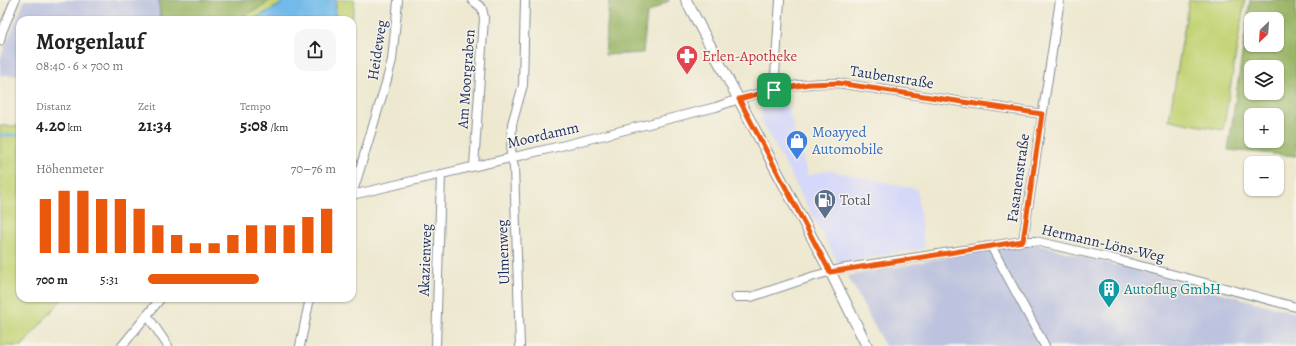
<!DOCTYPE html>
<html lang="de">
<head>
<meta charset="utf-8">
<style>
	body { margin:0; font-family:Alegreya,serif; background:#f6f6f6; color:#222; height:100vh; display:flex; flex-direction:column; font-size:15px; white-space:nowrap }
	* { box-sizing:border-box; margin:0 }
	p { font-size:13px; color:#767676 }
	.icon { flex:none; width:22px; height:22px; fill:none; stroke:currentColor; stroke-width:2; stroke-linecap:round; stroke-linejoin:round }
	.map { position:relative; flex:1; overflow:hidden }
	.panel { position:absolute; left:16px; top:16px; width:340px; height:286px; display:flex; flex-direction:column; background:#fff; border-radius:12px; box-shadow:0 1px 3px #0004 }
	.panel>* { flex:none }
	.needle { width:26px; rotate:205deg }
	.controls { position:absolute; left:1244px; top:12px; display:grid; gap:8px }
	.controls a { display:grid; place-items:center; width:40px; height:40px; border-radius:8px; background:#fff; box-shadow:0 1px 3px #0004; font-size:20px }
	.pin { position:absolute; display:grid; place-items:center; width:34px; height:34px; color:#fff; margin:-17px; border-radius:8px; box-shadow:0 2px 6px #0006 }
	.round { display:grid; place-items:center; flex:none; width:42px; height:42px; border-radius:12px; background:#f6f6f6 }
	.summary { display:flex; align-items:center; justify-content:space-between; height:68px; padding:0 20px }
	h1 { font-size:22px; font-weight:600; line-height:30px }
	.metrics { display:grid; grid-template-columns:repeat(3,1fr); gap:6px; height:68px; padding:4px 20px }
	.metrics div { display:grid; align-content:center }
	.metrics b { font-size:17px; font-weight:600 }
	.metrics small { font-size:11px; font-weight:400 }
	.metrics p { font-size:11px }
	.chart { height:112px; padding:8px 20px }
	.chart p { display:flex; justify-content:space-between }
	.chart svg { width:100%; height:72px; margin-top:4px; stroke:#ea580c; stroke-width:6 }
	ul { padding:0 20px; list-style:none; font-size:13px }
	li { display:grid; grid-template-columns:64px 48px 1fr; align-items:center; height:30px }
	li i { height:10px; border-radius:5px; background:#ea580c }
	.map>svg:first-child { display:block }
</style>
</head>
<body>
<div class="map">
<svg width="1296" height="346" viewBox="0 0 1296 346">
	<rect width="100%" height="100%" fill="#f7f3e8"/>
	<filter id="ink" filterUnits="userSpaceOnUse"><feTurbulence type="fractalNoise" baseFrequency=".025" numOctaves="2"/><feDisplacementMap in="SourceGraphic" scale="8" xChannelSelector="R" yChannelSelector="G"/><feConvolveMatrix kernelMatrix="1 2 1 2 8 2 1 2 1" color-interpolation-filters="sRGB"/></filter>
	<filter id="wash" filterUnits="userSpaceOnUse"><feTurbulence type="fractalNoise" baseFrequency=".012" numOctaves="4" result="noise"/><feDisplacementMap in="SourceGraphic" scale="16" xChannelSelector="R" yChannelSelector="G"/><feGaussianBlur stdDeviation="0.9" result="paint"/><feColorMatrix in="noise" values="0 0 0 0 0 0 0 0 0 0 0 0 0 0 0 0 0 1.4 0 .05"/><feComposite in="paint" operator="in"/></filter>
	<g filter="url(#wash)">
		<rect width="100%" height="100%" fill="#ede8cf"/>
		<polygon fill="#d5d8f9" points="784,95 808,176 827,170 917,189 924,248 838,263 761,120 761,109 763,105 771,100"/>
		<g fill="#bdc3de">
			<polygon points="25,0 159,0 160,20 20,20 20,75 0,75 0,59"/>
			<polygon points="1028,242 1296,313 1296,346 885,346 848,276"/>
		</g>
		<g fill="#c3d375" stroke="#6f816a">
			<path d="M270,0H283L280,5L252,20H238C247,11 261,10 270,0Z"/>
			<polygon points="336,0 355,0 352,20 335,20"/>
			<polygon points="1189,0 1245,0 1223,130 1169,120"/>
			<polygon points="0,126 20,126 20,298 63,298 22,346 0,346"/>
		</g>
		<g fill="#9ab566" stroke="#5a7262" fill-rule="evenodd">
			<path d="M159,0H270C261,10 247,11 238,20H160Z"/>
			<polygon points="609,0 670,0 647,14 643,53 605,55"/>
			<path d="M1250,0H1296V156L1228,150ZM1251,19H1277V45H1251ZM1251,67H1277V93H1251ZM1251,115H1277V141H1251Z"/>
		</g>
		<polygon fill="#71bae9" stroke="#4674a4" points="283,0 336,0 335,20 252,20 280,5"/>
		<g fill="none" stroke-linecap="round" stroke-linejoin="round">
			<polyline stroke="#71bae9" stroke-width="2.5" points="0,135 20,135"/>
		</g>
	</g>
	<g filter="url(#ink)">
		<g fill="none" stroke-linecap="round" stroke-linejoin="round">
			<g stroke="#848c96" stroke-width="10">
				<g id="minor">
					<polyline points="472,0 482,8 484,18 474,166"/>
					<polyline points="0,41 2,32 15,0"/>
					<polyline points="774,90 780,0"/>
					<path d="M352,195L561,146L716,107C746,96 778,86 810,84C819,83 829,83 838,83L1042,114"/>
					<polyline points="352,195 386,83 392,60 398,1"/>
					<polyline points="1023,241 1060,0"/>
					<polyline points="991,246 1045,346"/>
					<polyline points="736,297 751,297 814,276 840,269 1023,241 1035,241 1118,260 1296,307"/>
					<polyline points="147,315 168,346"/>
					<polyline points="122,346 161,298"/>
					<polyline points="300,346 310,298"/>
					<polyline points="436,346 441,174"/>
					<polyline points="520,346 514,167 511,156 512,124 523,85 525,0"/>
				</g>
			</g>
			<g stroke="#848c96" stroke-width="12">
				<polyline id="major" points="686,0 834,279 867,346"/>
			</g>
			<use href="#minor" stroke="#fff" stroke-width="8"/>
			<use href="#major" stroke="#fff" stroke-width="10"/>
		</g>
	</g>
	<g fill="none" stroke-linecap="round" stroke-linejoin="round" filter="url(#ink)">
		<g stroke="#fff" stroke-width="8">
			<polygon id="route" points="838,83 1042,114 1023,241 830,272 739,99 774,90 809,84"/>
		</g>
		<use href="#route" stroke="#ea580c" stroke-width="5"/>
	</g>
	<defs>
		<g id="pharmacy-pin" transform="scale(1.15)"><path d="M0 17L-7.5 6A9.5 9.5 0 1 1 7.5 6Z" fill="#e0444e" stroke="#f7f3e8"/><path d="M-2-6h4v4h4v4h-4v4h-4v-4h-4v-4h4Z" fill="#fff"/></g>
		<g id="shop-pin" transform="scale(1.15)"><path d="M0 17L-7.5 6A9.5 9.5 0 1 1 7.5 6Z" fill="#3f7fe0" stroke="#f7f3e8"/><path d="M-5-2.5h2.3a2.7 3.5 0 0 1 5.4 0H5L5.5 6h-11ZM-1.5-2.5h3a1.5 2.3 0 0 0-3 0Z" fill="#fff"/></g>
		<g id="fuel-pin" transform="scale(1.15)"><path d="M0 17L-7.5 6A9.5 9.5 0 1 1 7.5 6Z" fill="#5c6f8a" stroke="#f7f3e8"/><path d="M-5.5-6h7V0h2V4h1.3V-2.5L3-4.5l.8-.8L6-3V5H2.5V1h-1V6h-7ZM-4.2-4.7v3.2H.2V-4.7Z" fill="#fff"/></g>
		<g id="building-pin" transform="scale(1.15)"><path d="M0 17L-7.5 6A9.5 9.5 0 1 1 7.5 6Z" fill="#0f9aa8" stroke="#f7f3e8"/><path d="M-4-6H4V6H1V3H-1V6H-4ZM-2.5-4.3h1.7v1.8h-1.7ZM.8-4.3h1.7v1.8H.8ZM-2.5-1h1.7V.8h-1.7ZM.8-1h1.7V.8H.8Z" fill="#fff"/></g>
	</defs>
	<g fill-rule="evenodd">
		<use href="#pharmacy-pin" x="687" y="56"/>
		<use href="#shop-pin" x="797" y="141"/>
		<use href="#fuel-pin" x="825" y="200"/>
		<use href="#building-pin" x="1109" y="289"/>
	</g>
	<g text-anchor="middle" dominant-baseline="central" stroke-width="3" stroke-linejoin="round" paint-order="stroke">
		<g font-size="15" fill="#1b2f5e" stroke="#f7f3e8">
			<text transform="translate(377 50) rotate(-81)">Heideweg</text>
			<text transform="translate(892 77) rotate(9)">Taubenstraße</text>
			<text transform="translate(466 79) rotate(-86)">Am Moorgraben</text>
			<text transform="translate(543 135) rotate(-13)">Moordamm</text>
			<text transform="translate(1018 178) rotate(-82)">Fasanenstraße</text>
			<text transform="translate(1103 243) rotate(13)">Hermann-Löns-Weg</text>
			<text transform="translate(503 252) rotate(-92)">Ulmenweg</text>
			<text transform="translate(425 260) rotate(-88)">Akazienweg</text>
		</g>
		<g font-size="15" fill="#be3a42" stroke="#f7f3e8" text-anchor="start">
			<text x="702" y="56">Erlen-Apotheke</text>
		</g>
		<g font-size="15" fill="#366cbe" stroke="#f7f3e8" text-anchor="start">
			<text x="812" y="132">Moayyed<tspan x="812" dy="17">Automobile</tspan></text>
		</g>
		<g font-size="15" fill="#4e5e75" stroke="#f7f3e8" text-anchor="start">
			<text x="840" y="200">Total</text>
		</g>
		<g font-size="15" fill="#0d838f" stroke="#f7f3e8" text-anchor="start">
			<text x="1124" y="289">Autoflug GmbH</text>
		</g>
	</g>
</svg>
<div class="controls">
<a><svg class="needle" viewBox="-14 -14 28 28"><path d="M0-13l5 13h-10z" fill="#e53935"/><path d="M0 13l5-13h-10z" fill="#767676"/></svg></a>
<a><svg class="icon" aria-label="layers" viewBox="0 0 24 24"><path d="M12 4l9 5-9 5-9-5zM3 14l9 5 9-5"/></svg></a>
<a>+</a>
<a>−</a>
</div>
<div class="pin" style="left:774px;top:90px;background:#1e9e55"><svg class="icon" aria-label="arrive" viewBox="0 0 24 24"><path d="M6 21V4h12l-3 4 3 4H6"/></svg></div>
<section class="panel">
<div class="summary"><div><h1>Morgenlauf</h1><p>08:40 · 6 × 700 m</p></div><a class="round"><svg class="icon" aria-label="share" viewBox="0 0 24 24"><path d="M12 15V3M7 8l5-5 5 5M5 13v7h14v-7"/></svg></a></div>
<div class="metrics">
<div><p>Distanz</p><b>4.20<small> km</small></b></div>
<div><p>Zeit</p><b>21:34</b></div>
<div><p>Tempo</p><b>5:08<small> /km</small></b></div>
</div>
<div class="chart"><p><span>Höhenmeter</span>70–76 m</p>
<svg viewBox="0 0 160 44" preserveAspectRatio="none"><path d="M5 44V11M15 44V6M25 44V6M35 44V11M45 44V11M55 44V17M65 44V27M75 44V33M85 44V38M95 44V38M105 44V33M115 44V27M125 44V27M135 44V27M145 44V22M155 44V17"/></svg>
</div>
<ul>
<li><b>700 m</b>5:31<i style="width:59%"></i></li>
</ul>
</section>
</div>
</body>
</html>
